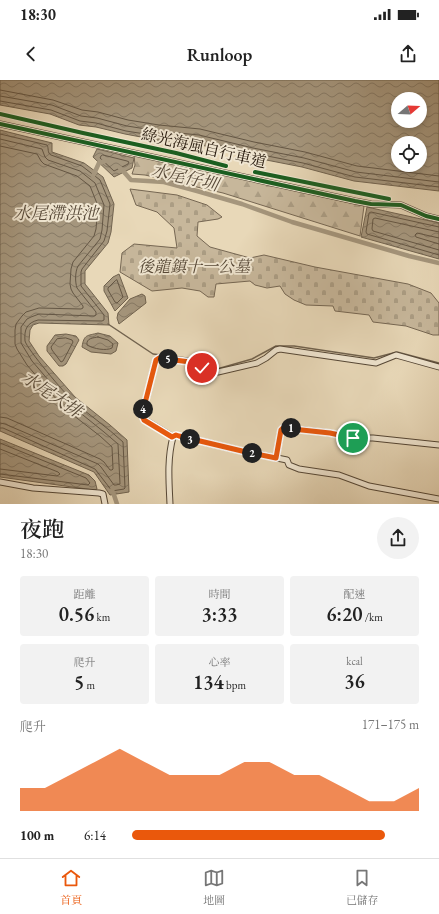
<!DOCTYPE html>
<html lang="zh-TW">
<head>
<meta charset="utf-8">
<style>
	body { margin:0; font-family:"EB Garamond","Noto Serif TC",serif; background:#f2f2f2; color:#222; height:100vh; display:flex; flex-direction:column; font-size:15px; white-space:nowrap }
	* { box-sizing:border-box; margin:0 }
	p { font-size:13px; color:#767676 }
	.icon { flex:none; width:22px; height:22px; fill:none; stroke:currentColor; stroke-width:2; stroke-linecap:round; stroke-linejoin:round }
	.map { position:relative; height:424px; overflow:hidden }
	.drawer { display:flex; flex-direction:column; background:#fff; flex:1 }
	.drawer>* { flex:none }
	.needle { width:26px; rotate:71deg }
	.tools { position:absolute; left:391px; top:12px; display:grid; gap:8px }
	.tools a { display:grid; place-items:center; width:36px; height:36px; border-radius:50%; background:#fff; box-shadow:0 2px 6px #0003; font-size:20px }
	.pin { position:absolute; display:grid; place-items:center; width:34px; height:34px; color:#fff; margin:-17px; border:2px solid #fff; border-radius:50%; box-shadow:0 1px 4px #0007 }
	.km { position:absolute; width:20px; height:20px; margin:-10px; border-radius:50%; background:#222; color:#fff; font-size:11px; line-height:20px; text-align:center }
	.round { display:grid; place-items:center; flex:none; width:42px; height:42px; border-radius:21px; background:#f2f2f2 }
	.overview { display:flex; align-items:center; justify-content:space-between; height:68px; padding:0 20px }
	h1 { font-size:22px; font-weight:600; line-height:30px }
	.metrics { display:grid; grid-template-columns:repeat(3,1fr); gap:6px; height:68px; padding:4px 20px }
	.metrics div { display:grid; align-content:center; border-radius:4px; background:#f2f2f2; text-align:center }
	.metrics b { font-size:20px; font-weight:600 }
	.metrics small { font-size:11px; font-weight:400 }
	.metrics p { font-size:11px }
	.chart { height:112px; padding:8px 20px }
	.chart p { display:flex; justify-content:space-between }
	.chart svg { width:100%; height:72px; margin-top:4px; fill:#ea580c; opacity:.7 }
	ul { padding:0 20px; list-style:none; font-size:13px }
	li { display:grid; grid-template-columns:64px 48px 1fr; align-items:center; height:30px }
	li i { height:10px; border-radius:5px; background:#ea580c }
	.status { display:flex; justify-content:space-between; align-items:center; height:28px; padding:0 20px; background:#fff; direction:ltr }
	.status svg { height:11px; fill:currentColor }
	header { display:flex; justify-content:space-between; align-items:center; height:52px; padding:0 20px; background:#fff; font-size:18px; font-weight:600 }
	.menu { display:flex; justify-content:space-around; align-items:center; height:56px; border-top:1px solid #e0e0e0; background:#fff; font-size:11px; color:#767676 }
	.menu a { display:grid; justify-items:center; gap:2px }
	.menu .selected { color:#ea580c }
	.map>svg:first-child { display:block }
</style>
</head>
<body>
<div class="status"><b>18:30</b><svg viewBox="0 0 49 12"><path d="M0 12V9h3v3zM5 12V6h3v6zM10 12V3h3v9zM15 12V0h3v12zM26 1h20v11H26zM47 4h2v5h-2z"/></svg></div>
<header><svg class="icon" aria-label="back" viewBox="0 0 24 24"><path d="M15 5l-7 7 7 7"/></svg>Runloop<svg class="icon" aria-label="share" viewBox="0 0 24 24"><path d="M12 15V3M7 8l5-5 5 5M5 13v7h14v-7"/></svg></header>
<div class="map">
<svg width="439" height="424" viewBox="0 0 439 424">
	<defs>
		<pattern id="forest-firs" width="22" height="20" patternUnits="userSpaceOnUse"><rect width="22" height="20" fill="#c7b79b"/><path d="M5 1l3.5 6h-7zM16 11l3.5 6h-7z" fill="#ab9d84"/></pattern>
		<pattern id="cemetery-stones" width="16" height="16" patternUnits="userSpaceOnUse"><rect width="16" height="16" fill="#c7b79b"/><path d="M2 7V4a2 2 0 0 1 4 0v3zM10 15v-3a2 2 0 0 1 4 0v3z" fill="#ab9d84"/></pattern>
		<pattern id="water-waves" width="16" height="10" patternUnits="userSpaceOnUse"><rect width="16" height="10" fill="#a5967d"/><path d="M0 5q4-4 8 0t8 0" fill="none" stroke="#867965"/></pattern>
	</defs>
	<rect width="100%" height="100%" fill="#e8d8b8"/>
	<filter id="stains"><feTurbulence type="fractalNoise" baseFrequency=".005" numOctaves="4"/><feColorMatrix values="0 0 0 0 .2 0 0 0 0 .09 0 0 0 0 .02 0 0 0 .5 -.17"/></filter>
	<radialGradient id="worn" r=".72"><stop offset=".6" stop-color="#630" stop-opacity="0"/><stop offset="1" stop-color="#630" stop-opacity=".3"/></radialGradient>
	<polygon fill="url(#forest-firs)" stroke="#766753" points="134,75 364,126 360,156 223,113 145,95 132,94 135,85"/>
	<polygon fill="url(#cemetery-stones)" stroke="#766753" points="130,109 177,115 207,125 222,137 218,139 198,142 197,156 210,167 250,178 264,175 315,187 408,204 431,213 439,223 439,255 433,255 406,246 373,242 369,235 335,231 333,226 306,225 294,220 285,214 280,206 267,208 255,205 250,201 216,204 214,217 208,217 200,211 182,208 152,211 120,192 122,173 134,164 177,168 174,148 157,132 136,125"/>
	<g fill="url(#water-waves)" stroke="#71634f" fill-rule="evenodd">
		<path d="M0,0H439V111L354,101L302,87L251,77L197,64L157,60L125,54L96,47L79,45L50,34L0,25ZM398,19H420V41H398ZM398,63H420V85H398Z"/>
		<polygon points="0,50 52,63 52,72 84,83 103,97 114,124 111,152 108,163 85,191 85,204 108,233 109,245 39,243 33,245 30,250 29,261 39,276 75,317 110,345 127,360 129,412 110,415 94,392 0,351"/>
		<polygon points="97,69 134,78 132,88 114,97 93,77"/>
		<polygon points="367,127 439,143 439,179 361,157"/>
		<polygon points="119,194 128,218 115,231 104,211 104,206 113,197"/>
		<polygon points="142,214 145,216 146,223 119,244 117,238 118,233 130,219"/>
		<path d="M98,253L110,256L118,263L116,271L111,274L91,272L82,267C84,254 87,256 98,253Z"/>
		<polygon points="66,254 76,256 79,260 66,284 63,286 59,286 47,271 47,266 55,255"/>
		<polygon points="0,359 89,395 95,401 97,409 94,410 0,397"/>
	</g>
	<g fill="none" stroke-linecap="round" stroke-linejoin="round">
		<g stroke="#645644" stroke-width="1">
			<polyline points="0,10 53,20 82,30 98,32 128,40 159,45 200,49 254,62 305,72 357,86 439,96"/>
			<polyline points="0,16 52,25 81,36 97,38 127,46 159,51 199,55 253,68 304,78 356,92 439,102"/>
			<polyline points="0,21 51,30 80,41 96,43 126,51 158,56 198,60 252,73 303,83 355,97 439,107"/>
			<path d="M0,54L47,65C49,68 47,73 51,75L82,86L100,100L110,124L107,151L104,161L82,189L81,192V206L104,235V240L102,241L38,240C27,243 24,249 25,261C27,269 65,314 73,321C89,335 107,347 123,362L125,408L124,409L112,411L95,389L3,348H0"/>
			<path d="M0,59L42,69L45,77L48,80L80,91L95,103L104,125L102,150L100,159L78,186C75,192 75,202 77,208L96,232V235L94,236L39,234L31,237L27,239L21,247V263L32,281L68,323L104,352L118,364L120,404L116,405H114L101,387L98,384L5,344L0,343"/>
			<polyline points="0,66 37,74 41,81 44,84 77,96 90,106 98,126 96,149 94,156 73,182 71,189 70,204 71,209 73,213 83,226 83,228 81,229 39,228 26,232 22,236 16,244 15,250 15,264 17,269 27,285 64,328 100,356 112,367 113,389 112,390 110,390 104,382 100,379 7,338 0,337"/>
			<polygon points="103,75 127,81 129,82 128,84 114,91 100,78 101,76"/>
			<polyline points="439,147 371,132 369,133 366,152 367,154 439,175"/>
			<polyline points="439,152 375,138 373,139 372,149 373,151 439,170"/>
			<polyline points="439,158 417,153 415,155 416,157 439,164"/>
			<polygon points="117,200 123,217 117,223 115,222 108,210 108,208 115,201"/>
			<path d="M98,257L108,260L113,264L112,268C106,271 94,269 87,265C86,258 93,258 98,257Z"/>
			<polygon points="66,258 72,260 73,262 63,281 61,282 52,270 51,267 57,259"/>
			<polyline points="0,363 86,398 90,403 88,405 0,394"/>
			<polyline points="0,369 58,392 60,394 57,396 0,389"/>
		</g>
		<polyline stroke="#71634f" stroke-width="1.5" points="108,244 153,274 187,278 217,289 252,279 276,266 294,266 374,278 397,272 439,283"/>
		<g stroke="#a5967d" stroke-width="4.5">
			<polyline points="120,88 124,92 131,100 164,102 197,111 242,124 292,142 409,176 439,183"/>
			<polyline points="93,96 99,83 105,81"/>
			<polyline points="112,410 114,415 117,424"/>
		</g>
		<g stroke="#554736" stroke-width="7">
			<g id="street">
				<polyline points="0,44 355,121 371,124 401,125 426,136 439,139"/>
				<polyline points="173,357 176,355 179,356 242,371 287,380 289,385 299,389 339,395 369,406 439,419"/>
				<polyline points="276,378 281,350 286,348 330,353 353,358 373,358 439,365"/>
				<polyline points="0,402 33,408 99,413 103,414 105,424"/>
				<path d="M170,424C169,402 167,379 173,357L145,340L142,335L156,280L159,278L190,282L202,288L218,292L257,283L266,278L276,270L280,269L376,283L396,275L439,287"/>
			</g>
		</g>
		<use href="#street" stroke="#f0e6d1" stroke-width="5"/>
		<g stroke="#f0e6d1" stroke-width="6">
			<g id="cycleway">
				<polyline points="0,34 83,53 176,73 226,86"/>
				<polyline points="0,44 355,121 371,124 401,125 426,136 439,139"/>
				<polyline points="255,92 389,119"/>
			</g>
		</g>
		<use href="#cycleway" stroke="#1b5e20" stroke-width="4"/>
	</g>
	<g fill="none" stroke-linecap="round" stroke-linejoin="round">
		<g stroke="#fff" stroke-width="8">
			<polyline id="route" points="202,288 190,282 159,278 156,280 142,335 144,340 172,357 176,355 179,356 242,371 276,378 281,350 283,348 330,353 353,358"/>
		</g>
		<use href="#route" stroke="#ea580c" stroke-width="5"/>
	</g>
	<g text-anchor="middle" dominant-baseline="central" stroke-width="4" stroke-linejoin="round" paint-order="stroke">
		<g font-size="16" fill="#24170b" stroke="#f0e6d1">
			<text transform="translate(204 68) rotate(13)">綠光海風自行車道</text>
		</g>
		<g font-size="16" font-style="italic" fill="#554736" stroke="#f0e6d1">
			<text x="194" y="186">後龍鎮十一公墓</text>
		</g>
		<g font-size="17" font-style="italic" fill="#584a39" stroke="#f0e6d1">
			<text transform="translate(185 97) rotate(13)">水尾仔圳</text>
			<text x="56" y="133">水尾滯洪池</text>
			<text transform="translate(52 314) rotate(34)">水尾大排</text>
		</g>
	</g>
	<rect width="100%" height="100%" filter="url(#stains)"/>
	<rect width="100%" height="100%" fill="url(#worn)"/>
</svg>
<div class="tools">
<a><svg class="needle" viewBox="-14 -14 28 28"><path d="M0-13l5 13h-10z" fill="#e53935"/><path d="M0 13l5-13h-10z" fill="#767676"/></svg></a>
<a><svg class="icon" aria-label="locate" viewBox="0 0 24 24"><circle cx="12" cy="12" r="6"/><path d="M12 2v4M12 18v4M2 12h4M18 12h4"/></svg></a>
</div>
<div class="pin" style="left:353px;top:358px;background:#1e9e55"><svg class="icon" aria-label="arrive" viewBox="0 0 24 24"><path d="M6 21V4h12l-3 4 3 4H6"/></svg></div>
<div class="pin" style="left:202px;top:288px;background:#d93025"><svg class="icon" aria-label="check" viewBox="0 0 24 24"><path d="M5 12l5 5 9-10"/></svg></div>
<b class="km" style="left:291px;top:348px">1</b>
<b class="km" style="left:252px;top:373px">2</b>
<b class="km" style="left:190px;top:359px">3</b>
<b class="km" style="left:143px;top:329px">4</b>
<b class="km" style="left:168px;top:279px">5</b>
</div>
<section class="drawer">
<div class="overview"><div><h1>夜跑</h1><p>18:30</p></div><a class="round"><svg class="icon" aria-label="share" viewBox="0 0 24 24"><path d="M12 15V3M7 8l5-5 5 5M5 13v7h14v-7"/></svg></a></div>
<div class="metrics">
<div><p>距離</p><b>0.56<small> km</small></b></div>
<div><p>時間</p><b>3:33</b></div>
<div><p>配速</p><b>6:20<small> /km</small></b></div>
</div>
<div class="metrics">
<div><p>爬升</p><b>5<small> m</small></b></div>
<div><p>心率</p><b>134<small> bpm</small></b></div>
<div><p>kcal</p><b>36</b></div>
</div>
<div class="chart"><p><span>爬升</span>171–175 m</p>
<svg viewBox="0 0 160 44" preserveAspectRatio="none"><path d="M0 44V30L10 30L20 22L30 14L40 6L50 14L60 22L70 22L80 22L90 14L100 14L110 22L120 22L130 30L140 38L150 38L160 30V44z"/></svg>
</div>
<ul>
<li><b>100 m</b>6:14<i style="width:88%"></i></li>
</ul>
</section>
<nav class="menu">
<a class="selected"><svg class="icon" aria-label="home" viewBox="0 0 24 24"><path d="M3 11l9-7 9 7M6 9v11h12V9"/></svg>首頁</a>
<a><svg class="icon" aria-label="map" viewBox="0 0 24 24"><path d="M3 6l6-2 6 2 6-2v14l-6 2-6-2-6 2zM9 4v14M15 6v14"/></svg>地圖</a>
<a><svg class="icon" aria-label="saved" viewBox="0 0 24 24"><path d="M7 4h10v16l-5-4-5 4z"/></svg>已儲存</a>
</nav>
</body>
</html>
